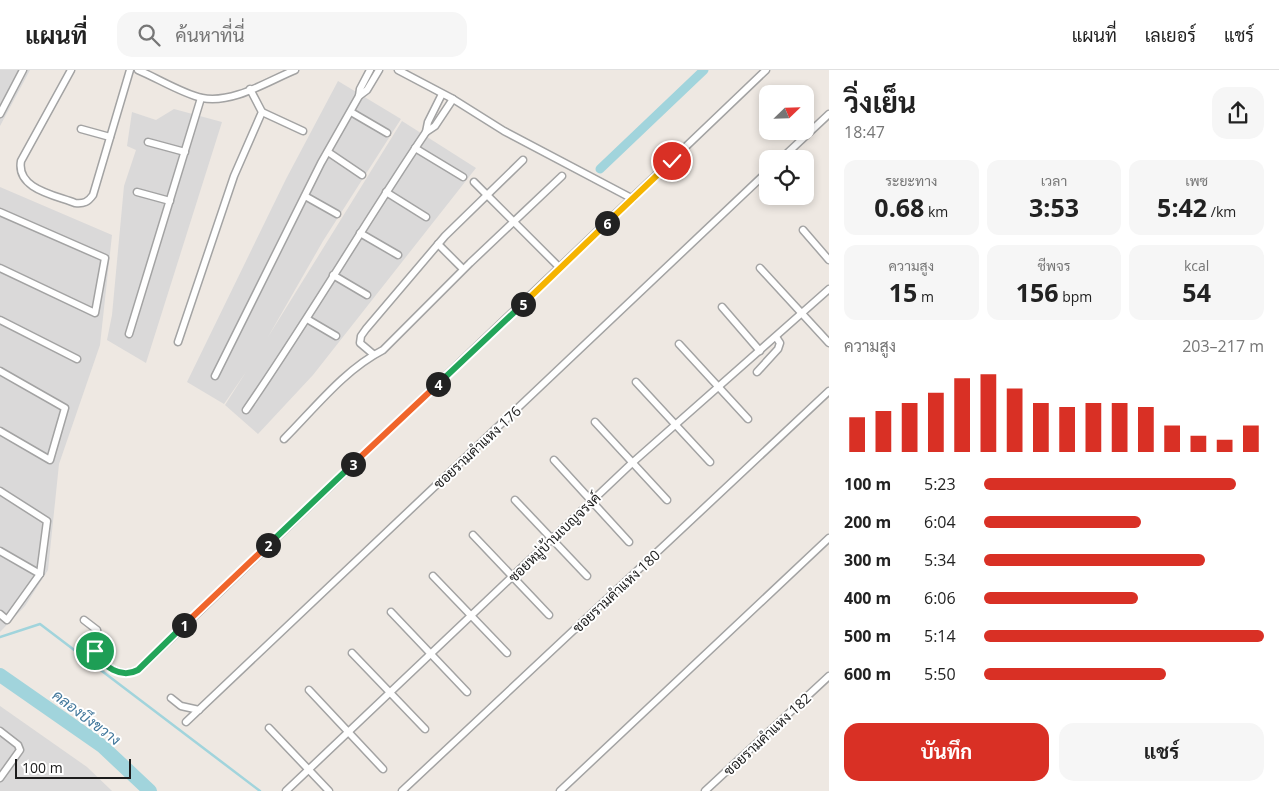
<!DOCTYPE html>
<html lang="th">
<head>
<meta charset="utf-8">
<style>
	body { margin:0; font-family:"Open Sans",Sarabun,sans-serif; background:#f6f6f6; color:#222; height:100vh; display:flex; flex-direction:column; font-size:19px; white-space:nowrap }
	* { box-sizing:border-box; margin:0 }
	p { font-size:16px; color:#767676 }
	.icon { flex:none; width:28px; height:28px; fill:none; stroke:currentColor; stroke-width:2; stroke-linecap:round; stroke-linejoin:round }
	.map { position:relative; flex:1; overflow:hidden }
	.panel { display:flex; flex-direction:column; background:#fff; width:450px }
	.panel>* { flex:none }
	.needle { width:32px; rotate:67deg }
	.fabs { position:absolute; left:759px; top:15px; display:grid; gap:10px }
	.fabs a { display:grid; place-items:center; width:55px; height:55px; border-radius:10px; background:#fff; box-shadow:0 2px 8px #0003; font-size:25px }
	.scale { position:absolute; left:15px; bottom:12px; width:116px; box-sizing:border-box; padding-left:5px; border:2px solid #1c1c1c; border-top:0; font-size:14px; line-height:18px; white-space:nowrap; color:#1c1c1c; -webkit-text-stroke:4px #fff; paint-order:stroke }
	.pin { position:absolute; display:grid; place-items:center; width:42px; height:42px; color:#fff; margin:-21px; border:2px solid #fff; border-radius:50%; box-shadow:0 1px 5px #0007 }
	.km { position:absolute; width:25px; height:25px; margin:-12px; border-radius:50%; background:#222; color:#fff; font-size:14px; line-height:25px; text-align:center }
	.round { display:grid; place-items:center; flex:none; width:52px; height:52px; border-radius:15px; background:#f6f6f6 }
	.overview { display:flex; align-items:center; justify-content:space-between; height:85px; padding:0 15px }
	h1 { font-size:28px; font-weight:700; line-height:38px }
	.stats { display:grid; grid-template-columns:repeat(3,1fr); gap:8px; height:85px; padding:5px 15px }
	.stats div { display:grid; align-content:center; border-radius:12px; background:#f6f6f6; text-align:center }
	.stats b { font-size:25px; font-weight:700 }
	.stats small { font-size:14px; font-weight:400 }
	.stats p { font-size:14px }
	.chart { height:140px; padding:10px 15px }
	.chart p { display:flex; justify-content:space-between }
	.chart svg { width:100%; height:90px; margin-top:5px; stroke:#d93025; stroke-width:6 }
	.cta { display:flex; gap:10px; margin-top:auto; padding:10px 15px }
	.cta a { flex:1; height:58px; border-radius:15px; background:#d93025; color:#fff; font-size:20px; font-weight:700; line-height:58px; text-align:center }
	.cta a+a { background:#f6f6f6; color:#222 }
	ul { padding:0 15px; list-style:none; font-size:16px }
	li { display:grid; grid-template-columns:80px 60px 1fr; align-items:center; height:38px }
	li i { height:12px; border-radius:6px; background:#d93025 }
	header { display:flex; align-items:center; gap:30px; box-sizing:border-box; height:70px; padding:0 25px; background:#fff; border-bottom:1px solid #e0e0e0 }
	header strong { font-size:24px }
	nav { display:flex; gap:28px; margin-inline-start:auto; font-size:18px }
	.search { width:350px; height:45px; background:#f6f6f6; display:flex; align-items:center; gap:12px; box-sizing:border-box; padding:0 18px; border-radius:15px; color:#767676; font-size:19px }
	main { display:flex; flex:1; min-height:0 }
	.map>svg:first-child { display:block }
</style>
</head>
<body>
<header>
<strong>แผนที่</strong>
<div class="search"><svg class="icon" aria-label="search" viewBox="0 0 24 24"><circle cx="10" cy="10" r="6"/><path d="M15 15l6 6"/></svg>ค้นหาที่นี่</div>
<nav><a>แผนที่</a><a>เลเยอร์</a><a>แชร์</a></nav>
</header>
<main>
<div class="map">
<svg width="829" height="721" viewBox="0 0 829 721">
	<rect width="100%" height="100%" fill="#eee8e2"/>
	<g fill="#dad9d9">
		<polygon points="0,0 30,0 0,56"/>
		<polygon points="338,11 401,49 323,171 268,267 402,51 476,98 313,305 258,364 225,335 246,302 224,334 187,312 286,109"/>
		<polygon points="174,39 222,52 146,293 107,270 112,245 124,116 136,80 127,76 132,42 156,50"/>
		<polygon points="0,117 112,165 100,275 59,394 48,500 25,536 0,562"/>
		<polygon points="0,636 87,697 112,721 0,721"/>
	</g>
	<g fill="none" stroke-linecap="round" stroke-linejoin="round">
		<polyline stroke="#a1d4dc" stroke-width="2.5" points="0,567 40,554 260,721"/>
		<polyline stroke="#a1d4dc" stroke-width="9" points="600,99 704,0"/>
		<polyline stroke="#a1d4dc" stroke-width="14" points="0,605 102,676 150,721"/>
		<g stroke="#a3a3a3" stroke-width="9">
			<g id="street">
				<path d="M71,0L21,91C16,119 55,125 75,133C84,134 88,132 93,125L130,0"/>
				<path d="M138,0C157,8 183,24 202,28C233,34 268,11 295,0"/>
				<polyline points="398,0 453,29 504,61 633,129"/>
				<polyline points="359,26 367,20 379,0"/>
				<polyline points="262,42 303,61"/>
				<polyline points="351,42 387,63"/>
				<polyline points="0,44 23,0"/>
				<polyline points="81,59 110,67"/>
				<polyline points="426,62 435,56 453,29"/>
				<polyline points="148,72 185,82"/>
				<polyline points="415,78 463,107"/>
				<polyline points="328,82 362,105"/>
				<polyline points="781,89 829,44"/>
				<polyline points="474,112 560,198"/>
				<polyline points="137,122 170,131"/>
				<polyline points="386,122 426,147"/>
				<polyline points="305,126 337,144"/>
				<polyline points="0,142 105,188 95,243 0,198"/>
				<polyline points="803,160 829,190"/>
				<polyline points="360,163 398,185"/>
				<polyline points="438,174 463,199"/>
				<polyline points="760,198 829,273"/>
				<polyline points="333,205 367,225"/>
				<polyline points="722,237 760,281"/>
				<polyline points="307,249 336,266"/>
				<polyline points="0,250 77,289"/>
				<polyline points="129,264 201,28"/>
				<polyline points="178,272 234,106 262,42 250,19"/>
				<polyline points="679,274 748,349"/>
				<polyline points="373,284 360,273 361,266 366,259 445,166 523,90"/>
				<polyline points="0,301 65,338 50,390 0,361"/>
				<polyline points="757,302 778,279 780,273 776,267"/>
				<polyline points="215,306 321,93 359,26 360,19 370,0"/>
				<polyline points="636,312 710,392"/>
				<path d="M246,340C309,249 364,154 426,62L428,52L442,24"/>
				<polyline points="595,352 667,430"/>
				<path d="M284,369C315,338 344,300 383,280L470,193L562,106"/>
				<polyline points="554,390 629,472"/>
				<polyline points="0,421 47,451 40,504 7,550 0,544"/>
				<polyline points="515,430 587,506"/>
				<polyline points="473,465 549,545"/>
				<polyline points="0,481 40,504"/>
				<polyline points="433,506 507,583"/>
				<polyline points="391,542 467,622"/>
				<path d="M84,550L97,560C98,566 93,572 94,579C99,597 122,608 138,600L766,0"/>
				<polyline points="352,583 425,659"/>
				<polyline points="309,620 383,699"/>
				<polyline points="171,628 181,636 199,640"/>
				<polyline points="186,652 768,101"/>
				<polyline points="269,658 329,721"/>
				<polyline points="0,661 18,675 20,680 0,708"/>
				<polyline points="286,721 632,393 829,219"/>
				<polyline points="402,721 829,321"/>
				<polyline points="560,721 829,468"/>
				<polyline points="705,721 829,606"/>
			</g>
		</g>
		<use href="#street" stroke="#fff" stroke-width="6"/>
	</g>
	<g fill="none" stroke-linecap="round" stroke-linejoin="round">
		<g stroke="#fff" stroke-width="10">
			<path id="split-1" d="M95,581C103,597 121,609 138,600L184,555"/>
		</g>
		<g stroke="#fff" stroke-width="10">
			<polyline id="split-2" points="184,555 268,475"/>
		</g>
		<g stroke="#fff" stroke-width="10">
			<polyline id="split-3" points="268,475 353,394"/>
		</g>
		<g stroke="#fff" stroke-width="10">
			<polyline id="split-4" points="353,394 438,314"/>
		</g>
		<g stroke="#fff" stroke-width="10">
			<polyline id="split-5" points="438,314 523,234"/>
		</g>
		<g stroke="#fff" stroke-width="10">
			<polyline id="split-6" points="523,234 607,153"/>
		</g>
		<g stroke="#fff" stroke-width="10">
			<polyline id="split-7" points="607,153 672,91"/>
		</g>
		<use href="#split-1" stroke="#22a559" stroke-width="6"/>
		<use href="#split-2" stroke="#f0652b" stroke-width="6"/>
		<use href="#split-3" stroke="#22a559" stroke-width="6"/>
		<use href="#split-4" stroke="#f0652b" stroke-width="6"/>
		<use href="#split-5" stroke="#22a559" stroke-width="6"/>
		<use href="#split-6" stroke="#f5b400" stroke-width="6"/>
		<use href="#split-7" stroke="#f5b400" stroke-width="6"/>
	</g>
	<g text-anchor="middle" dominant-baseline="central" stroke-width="4" stroke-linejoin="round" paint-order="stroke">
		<g font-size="14" fill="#1c1c1c" stroke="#fff">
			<text transform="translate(477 377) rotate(-43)">ซอยรามคำแหง 176</text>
			<text transform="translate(554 467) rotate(-44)">ซอยหมู่บ้านเบญจรงค์</text>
			<text transform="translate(616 521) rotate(-43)">ซอยรามคำแหง 180</text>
			<text transform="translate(767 664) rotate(-43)">ซอยรามคำแหง 182</text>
		</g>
		<g font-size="15" font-style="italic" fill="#43789c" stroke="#fff">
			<text transform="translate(87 647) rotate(37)">คลองบึงขวาง</text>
		</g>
	</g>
</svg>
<div class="fabs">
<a><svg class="needle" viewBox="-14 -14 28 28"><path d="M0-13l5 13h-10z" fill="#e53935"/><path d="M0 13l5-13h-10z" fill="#767676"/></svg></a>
<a><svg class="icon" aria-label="locate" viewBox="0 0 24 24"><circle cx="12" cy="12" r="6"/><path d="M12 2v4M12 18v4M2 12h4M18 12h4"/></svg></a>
</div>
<div class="scale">100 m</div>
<div class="pin" style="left:95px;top:581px;background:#1e9e55"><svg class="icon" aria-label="arrive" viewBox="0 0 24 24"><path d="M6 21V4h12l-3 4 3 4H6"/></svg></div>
<div class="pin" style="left:672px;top:91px;background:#d93025"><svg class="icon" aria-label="check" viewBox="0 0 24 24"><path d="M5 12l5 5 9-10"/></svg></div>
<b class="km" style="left:184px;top:555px">1</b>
<b class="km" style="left:268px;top:475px">2</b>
<b class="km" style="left:353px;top:394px">3</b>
<b class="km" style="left:438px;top:314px">4</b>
<b class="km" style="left:523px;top:234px">5</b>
<b class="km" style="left:607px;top:153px">6</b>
</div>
<section class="panel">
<div class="overview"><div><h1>วิ่งเย็น</h1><p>18:47</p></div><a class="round"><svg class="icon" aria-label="share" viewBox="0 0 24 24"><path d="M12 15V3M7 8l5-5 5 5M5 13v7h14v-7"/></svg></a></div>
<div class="stats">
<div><p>ระยะทาง</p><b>0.68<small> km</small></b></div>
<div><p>เวลา</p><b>3:53</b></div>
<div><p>เพซ</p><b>5:42<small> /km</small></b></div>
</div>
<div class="stats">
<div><p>ความสูง</p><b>15<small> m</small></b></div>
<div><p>ชีพจร</p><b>156<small> bpm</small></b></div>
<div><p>kcal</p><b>54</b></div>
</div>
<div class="chart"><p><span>ความสูง</span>203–217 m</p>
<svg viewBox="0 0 160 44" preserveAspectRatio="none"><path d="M5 44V27M15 44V24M25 44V20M35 44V15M45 44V8M55 44V6M65 44V13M75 44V20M85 44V22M95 44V20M105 44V20M115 44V22M125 44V31M135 44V36M145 44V38M155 44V31"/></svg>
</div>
<ul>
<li><b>100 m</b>5:23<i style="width:90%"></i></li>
<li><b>200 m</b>6:04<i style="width:56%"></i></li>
<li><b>300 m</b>5:34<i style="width:79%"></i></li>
<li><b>400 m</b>6:06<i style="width:55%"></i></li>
<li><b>500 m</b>5:14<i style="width:100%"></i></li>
<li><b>600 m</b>5:50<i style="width:65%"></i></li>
</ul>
<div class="cta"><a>บันทึก</a><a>แชร์</a></div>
</section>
</main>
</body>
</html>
